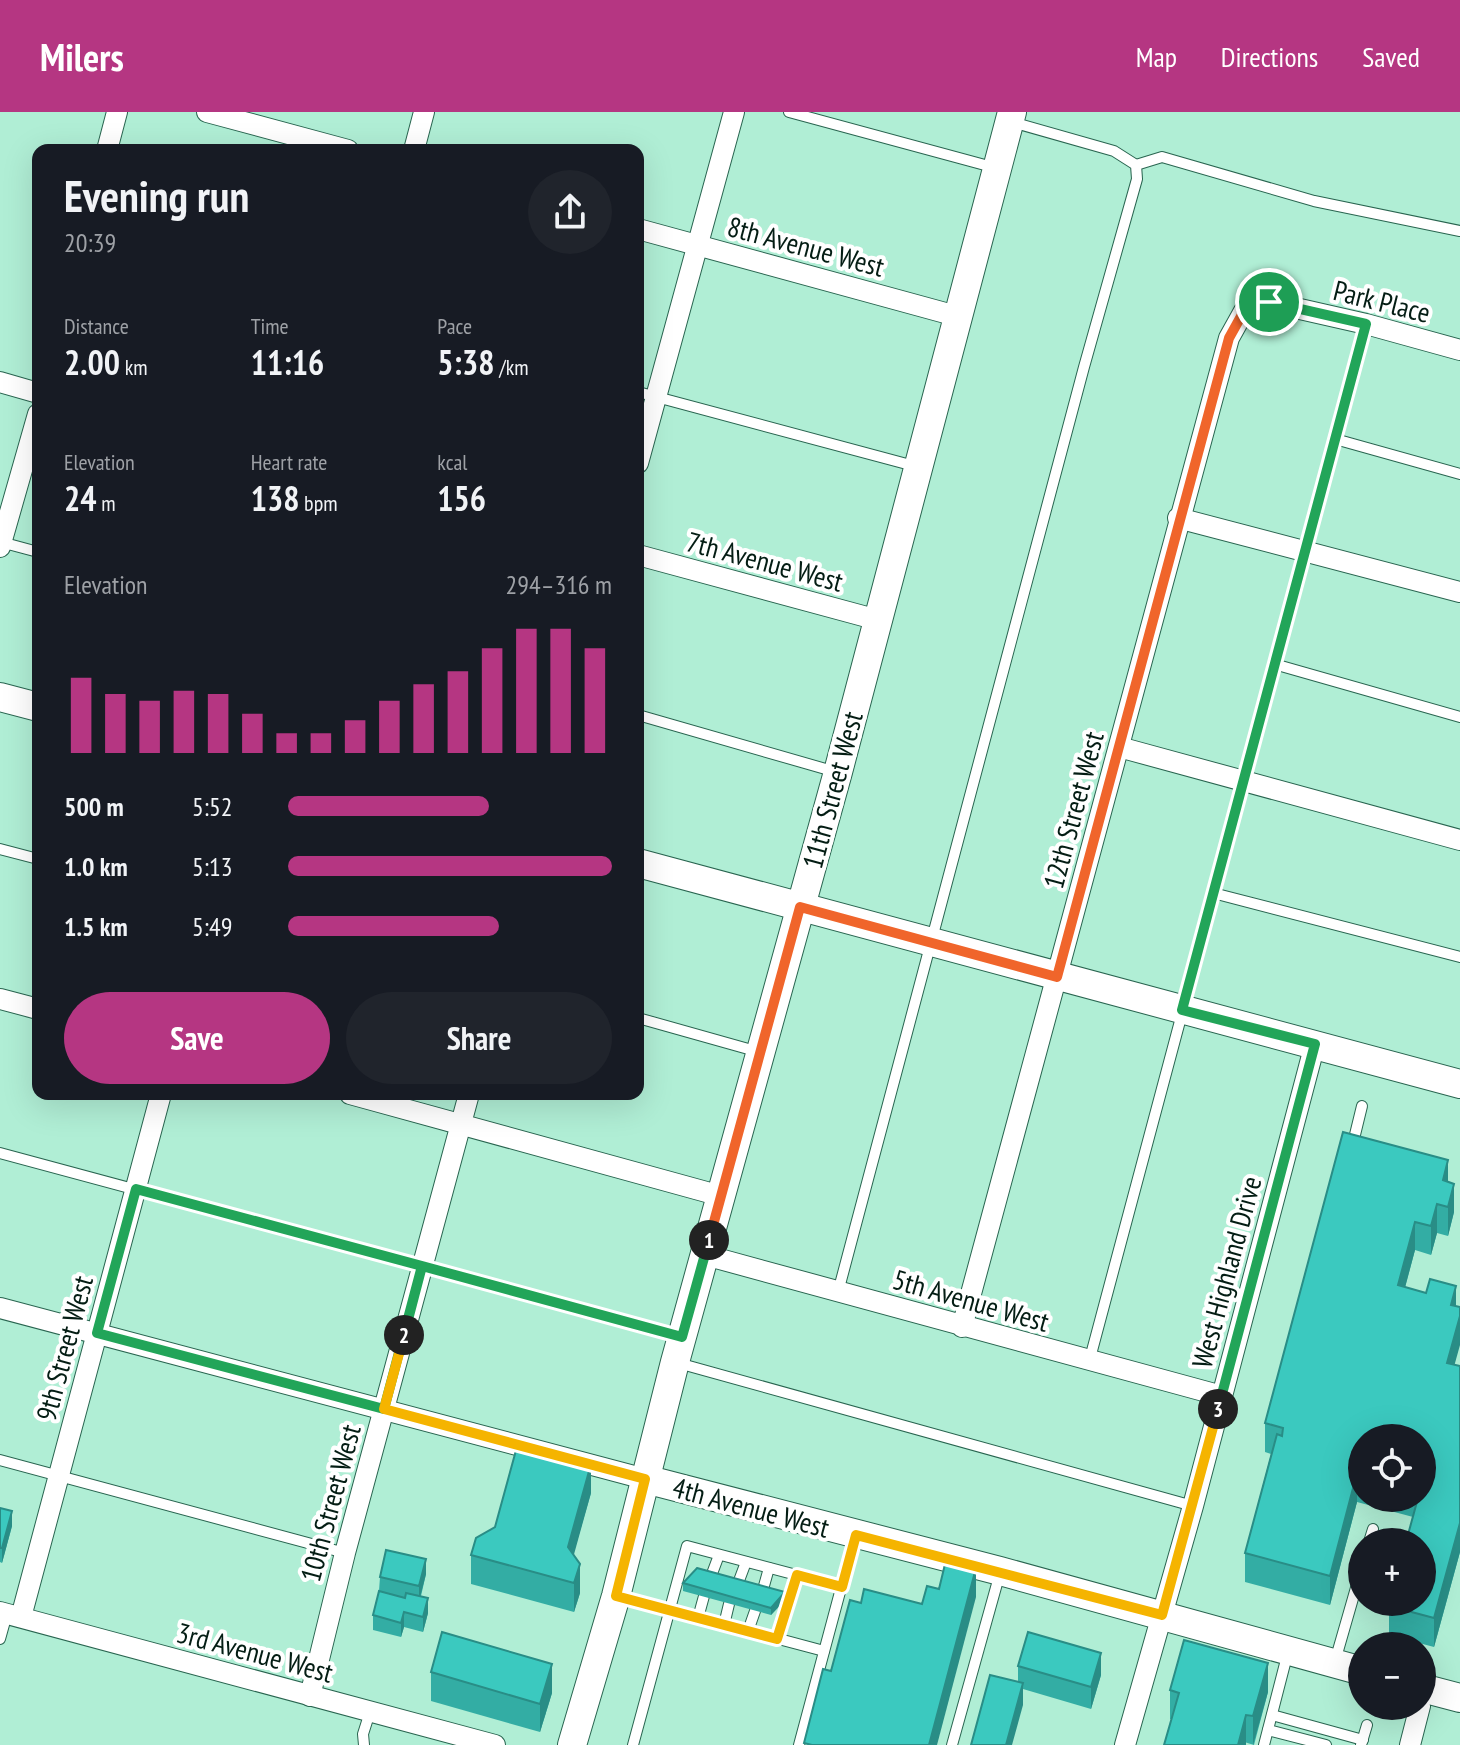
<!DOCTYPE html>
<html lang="en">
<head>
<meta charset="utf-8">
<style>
	body { margin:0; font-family:"PT Sans Narrow",sans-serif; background:#20242c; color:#f1f3f6; height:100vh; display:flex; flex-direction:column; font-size:30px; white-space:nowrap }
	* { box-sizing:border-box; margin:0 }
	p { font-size:26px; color:#9ea1a6 }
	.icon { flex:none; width:44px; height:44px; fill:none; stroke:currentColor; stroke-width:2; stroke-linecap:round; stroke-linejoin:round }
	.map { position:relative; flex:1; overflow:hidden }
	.panel { position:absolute; left:32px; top:32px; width:612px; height:956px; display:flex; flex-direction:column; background:#171b24; border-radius:16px; box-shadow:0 8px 32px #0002 }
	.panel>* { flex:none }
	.controls { position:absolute; left:1348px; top:1312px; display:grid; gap:16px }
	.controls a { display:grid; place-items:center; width:88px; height:88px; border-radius:50%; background:#171b24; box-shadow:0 8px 32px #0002; font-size:40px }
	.pin { position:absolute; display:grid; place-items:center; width:68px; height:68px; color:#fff; margin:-34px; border:4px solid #fff; border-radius:50%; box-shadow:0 2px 8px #0007 }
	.km { position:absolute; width:40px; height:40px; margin:-20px; border-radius:50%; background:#222; color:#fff; font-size:22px; line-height:40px; text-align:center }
	.round { display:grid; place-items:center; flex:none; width:84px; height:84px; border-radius:42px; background:#20242c }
	.summary { display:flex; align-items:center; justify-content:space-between; height:136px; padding:0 32px }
	h1 { font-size:44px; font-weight:700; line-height:60px }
	.stats { display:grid; grid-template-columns:repeat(3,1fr); gap:12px; height:136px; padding:8px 32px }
	.stats div { display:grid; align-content:center }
	.stats b { font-size:34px; font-weight:700 }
	.stats small { font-size:22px; font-weight:400 }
	.stats p { font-size:22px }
	.chart { height:224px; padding:16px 32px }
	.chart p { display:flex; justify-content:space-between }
	.chart svg { width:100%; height:144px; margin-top:8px; stroke:#b53682; stroke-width:6 }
	.cta { display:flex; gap:16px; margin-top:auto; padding:16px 32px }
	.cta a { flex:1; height:92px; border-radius:48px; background:#b53682; color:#fff; font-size:32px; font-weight:700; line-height:92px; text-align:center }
	.cta a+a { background:#20242c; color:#f1f3f6 }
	ul { padding:0 32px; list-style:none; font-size:26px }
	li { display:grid; grid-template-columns:128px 96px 1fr; align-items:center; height:60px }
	li i { height:20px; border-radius:10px; background:#b53682 }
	header { display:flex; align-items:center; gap:48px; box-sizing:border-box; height:112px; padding:0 40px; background:#b53682; color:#fff }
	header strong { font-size:38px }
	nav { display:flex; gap:44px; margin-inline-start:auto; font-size:28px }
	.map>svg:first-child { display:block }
</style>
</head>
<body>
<header>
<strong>Milers</strong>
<nav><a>Map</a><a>Directions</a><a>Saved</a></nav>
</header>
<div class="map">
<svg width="1460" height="1633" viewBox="0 0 1460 1633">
	<rect width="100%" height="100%" fill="#b0eed5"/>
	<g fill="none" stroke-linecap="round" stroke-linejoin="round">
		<g stroke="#296550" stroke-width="12">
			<g id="lane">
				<polyline points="789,0 996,56"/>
				<polyline points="1136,53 1162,45 1314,89 1460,119"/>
				<polyline points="638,280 918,355"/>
				<polyline points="1335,327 1460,362"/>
				<polyline points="1,430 38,440"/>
				<polyline points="1274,552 1460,605"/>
				<polyline points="638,603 836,660"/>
				<polyline points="0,737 38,747"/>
				<polyline points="1213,781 1460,845"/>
				<polyline points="638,906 759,940"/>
				<polyline points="1352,1035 1362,994"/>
				<polyline points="0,1041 682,1225"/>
				<polyline points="838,1180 1084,255 1137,67 1136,53 1114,39 1012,10"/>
				<polyline points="1089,1250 1366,212"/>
				<polyline points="678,1251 1193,1394"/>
				<polyline points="0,1348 345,1441"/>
				<polyline points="1369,1430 1373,1417"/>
				<polyline points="710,1467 719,1443"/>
				<polyline points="737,1474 746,1450"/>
				<polyline points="762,1481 769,1456"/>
				<polyline points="617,1484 824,1539"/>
				<polyline points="698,1506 704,1484"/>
				<polyline points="724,1513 729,1492"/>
				<polyline points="748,1519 755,1499"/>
				<polyline points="0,1527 7,1502"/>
				<polyline points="777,1527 797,1463"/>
				<polyline points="1335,1549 1362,1455"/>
				<polyline points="1272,1603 1363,1628"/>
				<polyline points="1268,1618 1326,1633"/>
				<polyline points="364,1633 363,1622 370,1600"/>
				<polyline points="633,1633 687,1434 842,1475"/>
				<polyline points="799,1633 855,1424"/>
				<polyline points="952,1633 1000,1461"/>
				<polyline points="1264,1633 1288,1540"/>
				<polyline points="1361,1633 1367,1613"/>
			</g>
		</g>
		<g stroke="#296550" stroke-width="22">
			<g id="street">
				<polyline points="207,0 348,38"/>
				<polyline points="107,38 117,0"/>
				<polyline points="414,38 424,0"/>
				<polyline points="638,117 960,205"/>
				<polyline points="0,270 38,281"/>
				<polyline points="638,351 734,0"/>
				<polyline points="1178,406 1460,480"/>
				<polyline points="0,435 38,302"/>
				<polyline points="638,443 878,508"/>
				<polyline points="1119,635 1460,728"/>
				<polyline points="0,887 38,897"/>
				<polyline points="350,982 721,1084"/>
				<polyline points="705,1143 1222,1284"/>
				<polyline points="0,1196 645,1367"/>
				<polyline points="962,1215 1229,226 1244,199 1269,190 1366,212 1460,238"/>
				<polyline points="0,1500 495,1633"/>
				<polyline points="21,1505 161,982"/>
				<polyline points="310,1584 345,1441 469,982"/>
				<polyline points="1125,1633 1193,1394 1315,932"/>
				<polyline points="1410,1633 1420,1594"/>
			</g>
		</g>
		<g stroke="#296550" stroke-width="30">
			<g id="secondary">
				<polyline points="0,585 38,595"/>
				<polyline points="638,751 1460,972"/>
				<polyline points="645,1367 1000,1459 1362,1559"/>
				<polyline points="1422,1576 1460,1586"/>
				<polyline points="572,1633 616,1484 675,1250 838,660 1012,0"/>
			</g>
		</g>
		<use href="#lane" stroke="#fff" stroke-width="10"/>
		<use href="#street" stroke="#fff" stroke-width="20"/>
		<use href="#secondary" stroke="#fff" stroke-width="28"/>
	</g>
	<g fill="#33ada4" fill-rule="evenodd">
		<path d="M1343,1020L1448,1070L1454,1100L1448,1124L1437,1121L1431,1143L1415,1138L1405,1175L1455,1253L1460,1254V1440L1434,1535L1389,1523V1494L1413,1405L1357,1390L1330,1493L1245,1470V1441L1271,1342L1265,1340V1311ZM1362,1326H1422V1386H1362Z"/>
		<polygon points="591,1381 573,1443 580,1481 574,1500 471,1472 471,1443"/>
		<polygon points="0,1396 12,1414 2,1451 0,1450"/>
		<polygon points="426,1462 421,1484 428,1501 423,1520 404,1515 401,1525 373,1518 373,1503 379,1479 380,1465"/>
		<polygon points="683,1471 785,1488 771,1503 683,1479"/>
		<polygon points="1018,1554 1101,1563 1091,1597 1023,1577 1023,1593 1018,1570"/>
		<polygon points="431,1560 552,1581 540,1620 431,1589"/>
		<polygon points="1170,1578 1268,1580 1254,1633 1170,1607"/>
	</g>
	<g fill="#298d86">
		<polygon points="1448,1048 1448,1077 1443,1068"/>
		<polygon points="1454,1072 1454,1100 1448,1124 1448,1095"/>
		<polygon points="1437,1092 1437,1121 1431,1143 1431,1114"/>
		<polygon points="1415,1110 1415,1138 1398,1202 1398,1173"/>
		<polygon points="1456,1174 1456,1203 1451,1193"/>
		<polygon points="1460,1204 1460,1233 1447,1280 1447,1251"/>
		<polygon points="591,1352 591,1381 568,1464 568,1435"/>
		<polygon points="1357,1361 1357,1390 1330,1493 1330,1464"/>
		<polygon points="12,1399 12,1414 2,1451 2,1436"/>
		<polygon points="1460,1411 1460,1440 1434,1535 1434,1506"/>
		<polygon points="426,1447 426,1462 419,1489 419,1474"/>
		<polygon points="580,1452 580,1481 574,1500 574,1471"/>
		<polygon points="976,1456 976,1485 937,1633 929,1633"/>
		<polygon points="785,1480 785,1488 771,1503 771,1496"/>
		<polygon points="428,1486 428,1501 423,1520 423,1505"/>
		<polygon points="404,1500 404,1515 401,1525 401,1511"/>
		<polygon points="1101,1541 1101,1563 1091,1597 1091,1575"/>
		<polygon points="1268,1551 1268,1580 1253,1633 1253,1604"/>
		<polygon points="552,1552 552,1581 540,1620 540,1592"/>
		<polygon points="1023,1571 1023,1593 1012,1633 1006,1633"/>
		<polygon points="1246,1603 1246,1633 1238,1633"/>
	</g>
	<g fill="#3bc9bf" stroke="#298d86" stroke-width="2">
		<polygon points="1343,1020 1448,1048 1443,1068 1454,1072 1448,1095 1437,1092 1431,1114 1415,1110 1398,1173 1426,1181 1430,1167 1456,1174 1451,1193 1460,1195 1460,1204 1447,1251 1460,1254 1460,1411 1434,1506 1389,1494 1390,1490 1422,1490 1422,1430 1406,1430 1418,1386 1422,1386 1422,1326 1362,1326 1362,1362 1357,1361 1330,1464 1245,1441 1277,1322 1282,1324 1283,1316 1265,1311"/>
		<polygon points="518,1331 591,1352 568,1435 580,1452 574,1471 471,1443 476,1426 495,1415"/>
		<polygon points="0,1396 12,1399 2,1436 0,1436"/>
		<polygon points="386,1438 426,1447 419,1474 380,1465"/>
		<polygon points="946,1448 976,1456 929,1633 812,1633 804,1631 823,1557 831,1559 850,1488 861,1491 864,1477 922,1492 927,1474 939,1477"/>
		<polygon points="697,1456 785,1480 771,1496 683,1471"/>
		<polygon points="379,1479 405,1486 406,1481 428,1486 423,1505 404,1500 401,1511 373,1503"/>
		<polygon points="442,1520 552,1552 540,1592 431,1560"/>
		<polygon points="1028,1520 1101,1541 1091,1575 1018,1554"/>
		<polygon points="1184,1528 1268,1551 1253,1604 1246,1603 1238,1633 1164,1633 1179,1581 1170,1578"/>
		<polygon points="990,1563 1023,1571 1006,1633 971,1633"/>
	</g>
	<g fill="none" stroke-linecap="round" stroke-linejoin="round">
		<g stroke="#fff" stroke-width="16">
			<polyline id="split-1" points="709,1128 800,795 1057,865 1229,226 1244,199 1269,190"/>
		</g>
		<g stroke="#fff" stroke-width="16">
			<polyline id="split-2" points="404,1223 422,1154 136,1077 97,1221 384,1297 422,1154 682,1225 709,1128"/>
		</g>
		<g stroke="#fff" stroke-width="16">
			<polyline id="split-3" points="404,1223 384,1297 645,1367 616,1484 777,1527 797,1463 842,1475 856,1423 1162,1503 1218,1297"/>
		</g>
		<g stroke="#fff" stroke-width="16">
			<polyline id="split-4" points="1218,1297 1315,932 1182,898 1366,212 1269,190"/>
		</g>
		<use href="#split-1" stroke="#f0652b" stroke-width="10"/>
		<use href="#split-2" stroke="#22a559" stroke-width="10"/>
		<use href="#split-3" stroke="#f5b400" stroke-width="10"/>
		<use href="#split-4" stroke="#22a559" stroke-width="10"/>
	</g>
	<g text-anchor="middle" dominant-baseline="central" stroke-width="8" stroke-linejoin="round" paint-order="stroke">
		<g font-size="28" fill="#041d14" stroke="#fff">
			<text transform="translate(806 134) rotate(15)">8th Avenue West</text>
			<text transform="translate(1382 189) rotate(14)">Park Place</text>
			<text transform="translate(765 449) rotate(15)">7th Avenue West</text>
			<text transform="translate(832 678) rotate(-75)">11th Street West</text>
			<text transform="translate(1073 698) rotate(-75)">12th Street West</text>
			<text transform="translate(1226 1160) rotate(-75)">West Highland Drive</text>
			<text transform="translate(971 1188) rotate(16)">5th Avenue West</text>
			<text transform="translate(64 1236) rotate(-75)">9th Street West</text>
			<text transform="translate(330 1391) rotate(-75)">10th Street West</text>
			<text transform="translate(751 1395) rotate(15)">4th Avenue West</text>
			<text transform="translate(255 1540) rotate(15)">3rd Avenue West</text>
		</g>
	</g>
</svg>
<div class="controls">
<a><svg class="icon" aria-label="locate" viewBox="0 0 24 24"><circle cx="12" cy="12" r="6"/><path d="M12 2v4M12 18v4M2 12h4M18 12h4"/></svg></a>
<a>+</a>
<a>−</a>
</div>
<div class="pin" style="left:1269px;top:190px;background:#1e9e55"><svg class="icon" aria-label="arrive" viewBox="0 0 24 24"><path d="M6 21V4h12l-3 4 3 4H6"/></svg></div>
<b class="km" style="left:709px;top:1128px">1</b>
<b class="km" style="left:404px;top:1223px">2</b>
<b class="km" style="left:1218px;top:1297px">3</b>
<section class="panel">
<div class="summary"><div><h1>Evening run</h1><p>20:39</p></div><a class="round"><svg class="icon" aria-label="share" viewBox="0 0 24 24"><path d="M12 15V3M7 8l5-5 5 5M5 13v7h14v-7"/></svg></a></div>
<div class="stats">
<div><p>Distance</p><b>2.00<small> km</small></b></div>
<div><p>Time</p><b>11:16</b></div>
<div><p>Pace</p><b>5:38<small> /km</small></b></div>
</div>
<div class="stats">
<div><p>Elevation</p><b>24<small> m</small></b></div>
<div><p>Heart rate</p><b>138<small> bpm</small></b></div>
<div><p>kcal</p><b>156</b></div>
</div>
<div class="chart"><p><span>Elevation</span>294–316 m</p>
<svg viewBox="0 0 160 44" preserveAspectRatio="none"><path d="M5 44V21M15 44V26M25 44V28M35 44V25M45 44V26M55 44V32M65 44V38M75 44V38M85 44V34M95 44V28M105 44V23M115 44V19M125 44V12M135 44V6M145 44V6M155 44V12"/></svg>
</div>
<ul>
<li><b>500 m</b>5:52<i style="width:62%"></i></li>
<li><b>1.0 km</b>5:13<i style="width:100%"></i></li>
<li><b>1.5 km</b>5:49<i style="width:65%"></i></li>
</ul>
<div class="cta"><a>Save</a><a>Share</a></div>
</section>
</div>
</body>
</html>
